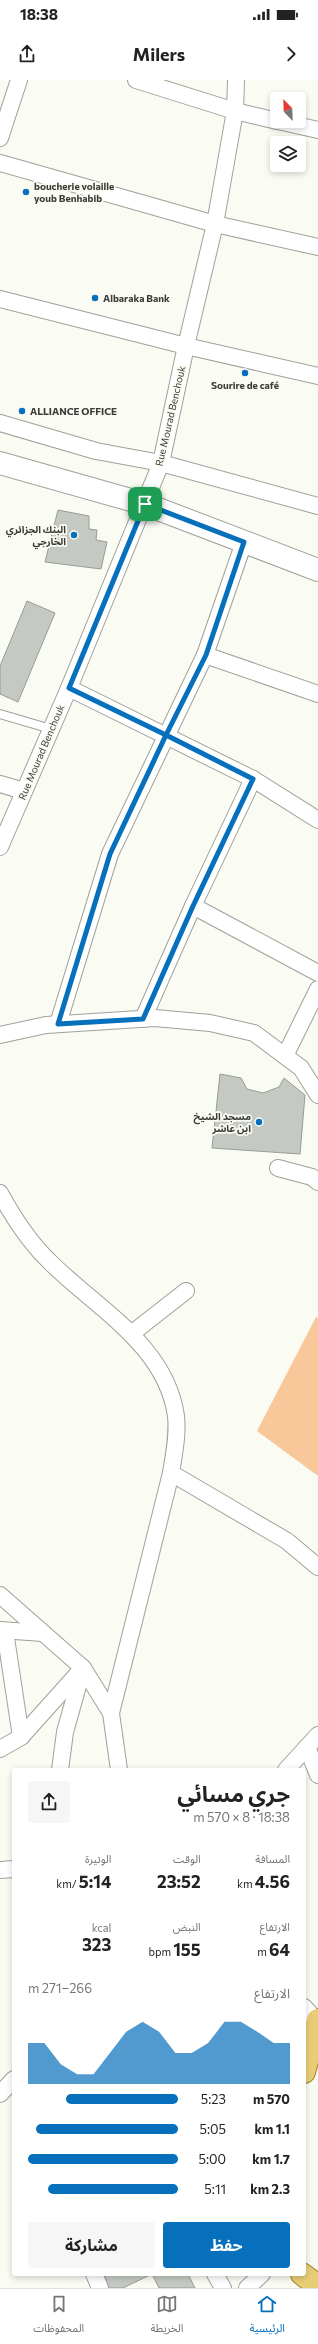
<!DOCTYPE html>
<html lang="ar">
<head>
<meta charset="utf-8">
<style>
	body { margin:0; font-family:Commissioner,"Noto Sans Arabic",sans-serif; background:#f6f6f6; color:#222; direction:rtl; height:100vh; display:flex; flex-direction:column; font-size:15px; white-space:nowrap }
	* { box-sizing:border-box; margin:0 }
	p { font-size:13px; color:#767676 }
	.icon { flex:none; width:22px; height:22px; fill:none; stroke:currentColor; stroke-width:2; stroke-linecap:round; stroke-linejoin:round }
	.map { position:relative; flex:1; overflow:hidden; direction:ltr }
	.sheet { position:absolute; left:12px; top:1688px; width:294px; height:508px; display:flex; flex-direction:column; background:#fff; border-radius:4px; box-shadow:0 2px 6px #0003; direction:rtl }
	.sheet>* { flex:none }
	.needle { width:26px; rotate:337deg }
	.buttons { position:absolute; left:270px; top:12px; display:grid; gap:8px }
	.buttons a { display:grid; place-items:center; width:36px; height:36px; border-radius:4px; background:#fff; box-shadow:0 2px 6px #0003; font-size:20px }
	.pin { position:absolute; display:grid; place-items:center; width:34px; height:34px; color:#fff; margin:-17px; border-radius:8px; box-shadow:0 2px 6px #0006 }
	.round { display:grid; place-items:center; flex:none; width:42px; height:42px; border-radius:4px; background:#f6f6f6 }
	.head { display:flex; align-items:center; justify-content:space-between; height:68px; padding:0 16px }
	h1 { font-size:22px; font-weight:700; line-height:30px }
	.stats { display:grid; grid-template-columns:repeat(3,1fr); gap:6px; height:68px; padding:4px 16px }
	.stats div { display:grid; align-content:center }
	.stats b { font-size:17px; font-weight:700 }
	.stats small { font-size:11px; font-weight:400 }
	.stats p { font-size:11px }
	.chart { height:112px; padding:8px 16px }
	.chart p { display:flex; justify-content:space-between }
	.chart svg { width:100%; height:72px; margin-top:4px; fill:#0770bc; opacity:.7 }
	.button { display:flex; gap:8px; margin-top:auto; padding:8px 16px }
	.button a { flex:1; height:46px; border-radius:4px; background:#0770bc; color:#fff; font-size:16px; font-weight:700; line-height:46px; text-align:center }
	.button a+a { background:#f6f6f6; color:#222 }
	ul { padding:0 16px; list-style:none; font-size:13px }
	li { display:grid; grid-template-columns:64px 48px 1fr; align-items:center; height:30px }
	li i { height:10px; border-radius:5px; background:#0770bc }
	.status { display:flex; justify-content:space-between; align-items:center; height:28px; padding:0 20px; background:#fff; direction:ltr }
	.status svg { height:11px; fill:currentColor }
	header { display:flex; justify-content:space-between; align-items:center; height:52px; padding:0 16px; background:#fff; font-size:18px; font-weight:700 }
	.dock { display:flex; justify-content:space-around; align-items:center; height:56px; border-top:1px solid #e0e0e0; background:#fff; font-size:11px; color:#767676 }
	.dock a { display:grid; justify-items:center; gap:2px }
	.dock .on { color:#0770bc }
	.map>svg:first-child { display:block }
</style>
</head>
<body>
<div class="status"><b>18:38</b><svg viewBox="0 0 49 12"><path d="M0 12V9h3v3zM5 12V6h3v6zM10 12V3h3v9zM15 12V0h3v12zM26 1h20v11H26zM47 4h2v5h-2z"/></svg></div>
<header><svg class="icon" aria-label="forward" viewBox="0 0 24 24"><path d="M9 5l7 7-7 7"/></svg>Milers<svg class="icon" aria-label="share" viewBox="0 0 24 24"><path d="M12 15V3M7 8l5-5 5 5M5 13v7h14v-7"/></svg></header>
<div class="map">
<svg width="318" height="2208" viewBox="0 0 318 2208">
	<rect width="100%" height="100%" fill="#fafcf3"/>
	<polygon fill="#f8c79a" points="316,1237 318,1238 318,1396 257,1351"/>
	<g fill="#c4cac3" stroke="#969c96">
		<polygon points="58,430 89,436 89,449 97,450 96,460 107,462 101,489 45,482"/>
		<polygon points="27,521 55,533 18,622 0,614 0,586"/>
		<polygon points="220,994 241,998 247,1009 263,1013 279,1007 284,998 305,1015 300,1074 212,1068"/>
		<polygon points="104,2194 188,2194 195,2208 159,2208 152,2194 123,2208 109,2208"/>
	</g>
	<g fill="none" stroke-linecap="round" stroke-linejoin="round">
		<g stroke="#9fa199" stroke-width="10">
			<polyline id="service" points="0,634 51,649"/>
		</g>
		<g stroke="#9fa199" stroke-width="18">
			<g id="minor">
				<polyline points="136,0 235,31 277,41"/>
				<polyline points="278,41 318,50"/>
				<polyline points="0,58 19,0"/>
				<polyline points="0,83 215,144 318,167"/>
				<polyline points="0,219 186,266 318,296"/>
				<polyline points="0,343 96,371 161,383 318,426"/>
				<polyline points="205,575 318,614"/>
				<polyline points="69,608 253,699 318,740"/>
				<polyline points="0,704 24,711"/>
				<polyline points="0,767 69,608 161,383 186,266 215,144 235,31 236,0"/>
				<polyline points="193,826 318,893"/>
				<polyline points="143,939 193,826 253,699"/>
				<polyline points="58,944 110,774 205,575 244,462"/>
				<polyline points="0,955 46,945 155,938 210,943 254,953 301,988 318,1015"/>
				<polyline points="285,976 318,909"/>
				<polyline points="278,1088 312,1097 318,1102"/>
				<path d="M0,1113C13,1137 30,1163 50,1182C96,1228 166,1265 176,1336C178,1355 174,1374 171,1393L111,1633L119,1690"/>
				<polyline points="131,1254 186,1211"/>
				<polyline points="171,1393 287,1461 318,1487"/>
				<polyline points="0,1515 83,1588 111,1633"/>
				<polyline points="0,1550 43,1553"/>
				<polyline points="21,1657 81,1590"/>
				<polyline points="307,1667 318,1695"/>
				<polyline points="0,1669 21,1657 5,1551"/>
				<polyline points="60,1690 65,1652 83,1588"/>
				<polyline points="286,1690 318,1655"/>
				<polyline points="0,1790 14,1789"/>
				<polyline points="304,1927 318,1942"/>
				<polyline points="0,2014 14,1999"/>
				<polyline points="94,2194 100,2208"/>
				<polyline points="215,2194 223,2208"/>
				<polyline points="247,2208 262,2194"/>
			</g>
		</g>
		<g stroke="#9fa199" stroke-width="24">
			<polyline id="secondary" points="0,383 145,424 318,490"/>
		</g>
		<g stroke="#a08524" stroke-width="24">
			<g id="primary">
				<polyline points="304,1992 318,1940"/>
				<polyline points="302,2194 318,2206"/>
			</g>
		</g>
		<use href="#service" stroke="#fff" stroke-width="8"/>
		<use href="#minor" stroke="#fff" stroke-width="16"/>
		<use href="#secondary" stroke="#fff" stroke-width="22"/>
		<use href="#primary" stroke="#e7cd75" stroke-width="22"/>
	</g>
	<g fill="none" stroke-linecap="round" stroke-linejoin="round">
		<g stroke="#fff" stroke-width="8">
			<polyline id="route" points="145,424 69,608 166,655 110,774 58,944 143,939 193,826 253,699 166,655 206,575 244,462 145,424"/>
		</g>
		<use href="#route" stroke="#0770bc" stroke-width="5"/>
	</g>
	<g fill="#0770bc" stroke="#fafcf3" stroke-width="1.5">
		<circle cx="26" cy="112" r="4"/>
		<circle cx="95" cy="218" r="4"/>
		<circle cx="245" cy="293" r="4"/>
		<circle cx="22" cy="331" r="4"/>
		<circle cx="74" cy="455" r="4"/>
		<circle cx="259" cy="1042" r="4"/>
	</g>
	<g text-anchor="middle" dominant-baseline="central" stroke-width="3.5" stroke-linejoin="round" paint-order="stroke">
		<g font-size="10" font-weight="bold" fill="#3b3c39" stroke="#fafcf3" text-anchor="start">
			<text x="34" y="106">boucherie volaille<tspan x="34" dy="12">youb Benhabib</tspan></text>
			<text x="103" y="218">Albaraka Bank</text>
			<text x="245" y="305" text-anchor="middle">Sourire de café</text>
			<text x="30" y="331">ALLIANCE OFFICE</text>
			<text x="66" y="449" text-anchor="end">البنك الجزائري<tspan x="66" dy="12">الخارجي</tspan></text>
			<text x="251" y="1036" text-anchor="end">مسجد الشيخ<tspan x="251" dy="12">ابن عاشر</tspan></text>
		</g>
		<g font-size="10" fill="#3b3c39" stroke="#fafcf3">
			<text transform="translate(170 336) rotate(-77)">Rue Mourad Benchouk</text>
			<text transform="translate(41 672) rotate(-67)">Rue Mourad Benchouk</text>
		</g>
	</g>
</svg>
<div class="buttons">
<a><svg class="needle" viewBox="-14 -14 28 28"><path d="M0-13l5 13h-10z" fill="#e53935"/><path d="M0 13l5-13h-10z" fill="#767676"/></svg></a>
<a><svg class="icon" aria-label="layers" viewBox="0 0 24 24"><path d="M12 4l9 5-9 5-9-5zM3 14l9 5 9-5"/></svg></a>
</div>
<div class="pin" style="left:145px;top:424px;background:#1e9e55"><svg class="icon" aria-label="arrive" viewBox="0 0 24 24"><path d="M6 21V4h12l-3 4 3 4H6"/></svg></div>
<section class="sheet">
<div class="head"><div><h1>جري مسائي</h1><p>18:38 · 8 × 570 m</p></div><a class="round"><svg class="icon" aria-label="share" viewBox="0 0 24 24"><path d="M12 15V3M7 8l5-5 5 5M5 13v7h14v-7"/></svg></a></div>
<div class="stats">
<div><p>المسافة</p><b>4.56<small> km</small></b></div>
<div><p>الوقت</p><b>23:52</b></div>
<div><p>الوتيرة</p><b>5:14<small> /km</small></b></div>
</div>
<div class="stats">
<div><p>الارتفاع</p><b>64<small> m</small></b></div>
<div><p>النبض</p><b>155<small> bpm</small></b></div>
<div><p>kcal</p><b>323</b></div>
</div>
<div class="chart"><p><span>الارتفاع</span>266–271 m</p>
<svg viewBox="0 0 160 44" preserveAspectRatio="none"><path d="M0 44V19L10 19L20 32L30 38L40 38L50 25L60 12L70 6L80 12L90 25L100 25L110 19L120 6L130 6L140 12L150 19L160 19V44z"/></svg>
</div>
<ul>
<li><b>570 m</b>5:23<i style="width:75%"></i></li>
<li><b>1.1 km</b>5:05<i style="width:95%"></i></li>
<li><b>1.7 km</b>5:00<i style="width:100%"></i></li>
<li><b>2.3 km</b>5:11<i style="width:87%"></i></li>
</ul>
<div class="button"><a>حفظ</a><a>مشاركة</a></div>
</section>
</div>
<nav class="dock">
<a class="on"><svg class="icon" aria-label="home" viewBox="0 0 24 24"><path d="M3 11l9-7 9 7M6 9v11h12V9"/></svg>الرئيسية</a>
<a><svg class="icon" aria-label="map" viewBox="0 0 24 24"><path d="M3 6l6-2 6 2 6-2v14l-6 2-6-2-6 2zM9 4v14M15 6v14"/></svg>الخريطة</a>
<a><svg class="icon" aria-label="saved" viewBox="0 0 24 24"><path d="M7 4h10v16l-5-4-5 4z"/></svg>المحفوظات</a>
</nav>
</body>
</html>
